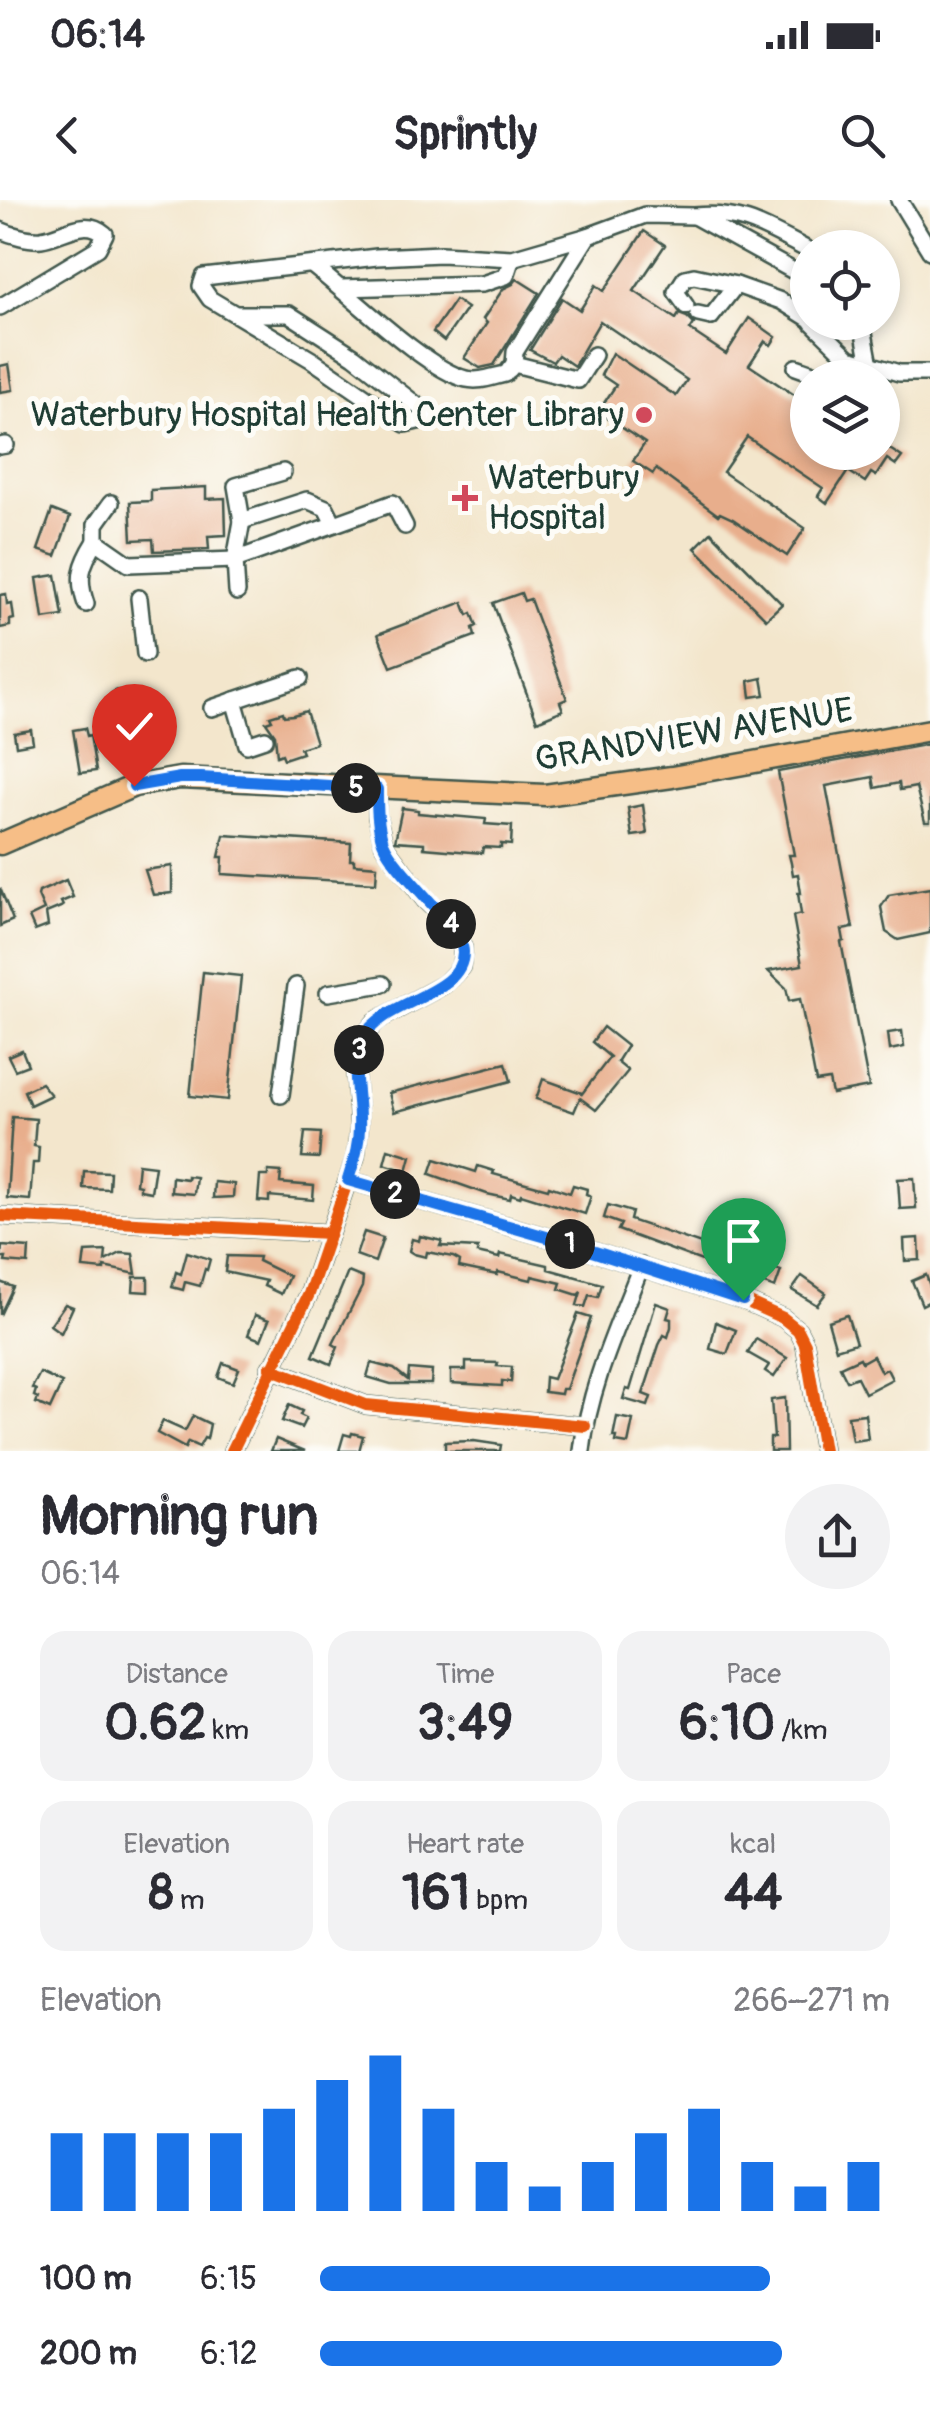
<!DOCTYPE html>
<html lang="en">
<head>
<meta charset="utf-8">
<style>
	body { margin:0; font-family:Pangolin,sans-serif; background:#f2f2f3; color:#2b2b33; height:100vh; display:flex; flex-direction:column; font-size:38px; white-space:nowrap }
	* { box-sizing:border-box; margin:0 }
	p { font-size:32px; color:#7c7c81 }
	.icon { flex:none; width:55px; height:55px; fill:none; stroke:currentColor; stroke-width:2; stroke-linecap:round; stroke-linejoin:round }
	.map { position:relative; height:1251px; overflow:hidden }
	.sheet { display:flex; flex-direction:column; background:#fff; flex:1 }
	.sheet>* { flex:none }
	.controls { position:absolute; left:790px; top:30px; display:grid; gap:20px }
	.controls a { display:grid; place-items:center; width:110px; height:110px; border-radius:50%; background:#fff; box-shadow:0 5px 15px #0003; font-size:50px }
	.pin { position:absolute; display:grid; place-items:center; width:85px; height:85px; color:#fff; margin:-102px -42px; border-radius:50% 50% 50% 0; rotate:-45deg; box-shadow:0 0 10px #0007 }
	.pin .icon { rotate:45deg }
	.km { position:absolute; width:50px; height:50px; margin:-25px; border-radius:50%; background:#222; color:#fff; font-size:28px; line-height:50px; text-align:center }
	.round { display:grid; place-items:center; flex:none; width:105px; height:105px; border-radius:52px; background:#f2f2f3 }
	.summary { display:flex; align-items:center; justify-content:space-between; height:170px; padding:0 40px }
	h1 { font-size:55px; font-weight:800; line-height:75px }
	.stats { display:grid; grid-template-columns:repeat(3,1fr); gap:15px; height:170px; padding:10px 40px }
	.stats div { display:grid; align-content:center; border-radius:25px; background:#f2f2f3; text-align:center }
	.stats b { font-size:50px; font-weight:800 }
	.stats small { font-size:28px; font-weight:400 }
	.stats p { font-size:28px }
	.chart { height:280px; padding:20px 40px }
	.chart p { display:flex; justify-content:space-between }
	.chart svg { width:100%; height:180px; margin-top:10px; stroke:#1a73e8; stroke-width:6 }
	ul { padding:0 40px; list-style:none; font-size:32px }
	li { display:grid; grid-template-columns:160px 120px 1fr; align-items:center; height:75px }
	li i { height:25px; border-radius:12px; background:#1a73e8 }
	.status { display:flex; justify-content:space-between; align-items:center; height:70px; padding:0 50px; background:#fff; direction:ltr }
	.status svg { height:28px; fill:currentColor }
	header { display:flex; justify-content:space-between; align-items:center; height:130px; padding:0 40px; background:#fff; font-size:45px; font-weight:800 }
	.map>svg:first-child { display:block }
</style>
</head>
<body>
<div class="status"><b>06:14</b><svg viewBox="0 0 49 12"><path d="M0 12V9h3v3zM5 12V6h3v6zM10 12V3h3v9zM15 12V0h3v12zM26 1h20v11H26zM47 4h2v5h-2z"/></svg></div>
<header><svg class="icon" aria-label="back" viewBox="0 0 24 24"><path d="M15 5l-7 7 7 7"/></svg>Sprintly<svg class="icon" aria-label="search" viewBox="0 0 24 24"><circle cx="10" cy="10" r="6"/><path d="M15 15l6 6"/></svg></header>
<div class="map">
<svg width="930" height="1251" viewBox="0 0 930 1251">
	<rect width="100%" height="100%" fill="#fdfcf7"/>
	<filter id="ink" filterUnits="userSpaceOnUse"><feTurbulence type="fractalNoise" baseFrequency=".01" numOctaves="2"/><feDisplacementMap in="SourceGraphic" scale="20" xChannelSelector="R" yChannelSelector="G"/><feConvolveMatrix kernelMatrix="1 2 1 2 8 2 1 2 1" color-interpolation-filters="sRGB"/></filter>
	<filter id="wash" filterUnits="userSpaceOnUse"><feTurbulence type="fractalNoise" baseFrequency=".0048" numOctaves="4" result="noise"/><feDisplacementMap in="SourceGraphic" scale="40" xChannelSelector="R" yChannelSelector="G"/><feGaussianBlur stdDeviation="2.25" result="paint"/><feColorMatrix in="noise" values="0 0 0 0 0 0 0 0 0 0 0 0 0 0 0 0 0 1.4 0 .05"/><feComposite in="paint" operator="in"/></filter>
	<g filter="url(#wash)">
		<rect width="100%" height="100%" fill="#f3e6cc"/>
		<g id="blocks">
			<g fill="#e8ae8c">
				<polygon points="644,31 665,45 634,91 676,119 679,114 687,117 694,124 690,130 726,154 749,118 776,137 771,145 765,141 749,165 808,204 808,252 882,252 882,244 902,257 896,265 887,259 876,276 871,273 865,282 848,271 827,303 818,296 823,288 747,237 723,272 805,328 787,356 733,319 720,313 718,315 656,269 653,274 633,261 645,243 598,212 616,185 601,175 612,153 676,196 687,180 600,121 574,166 558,155 553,162 530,150 562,98 580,110 596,85 604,91"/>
				<polygon points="517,79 539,93 494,165 480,168 464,158 487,123 483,119 503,89 513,84"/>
				<polygon points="455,100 467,108 444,141 433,132"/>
				<polygon points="9,164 13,190 0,192 0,166"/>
				<polygon points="206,287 206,299 225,298 226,335 208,336 209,349 154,351 153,339 132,340 130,302 151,301 151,290"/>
				<polygon points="52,310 70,317 56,356 38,350"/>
				<polygon points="711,332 782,404 766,419 695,348"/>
				<polygon points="56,375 63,416 43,419 37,378"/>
				<polygon points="521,393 524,401 530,399 567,499 560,502 563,510 537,521 493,403"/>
				<polygon points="6,394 7,405 12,404 14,419 10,420 10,426 0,428 0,395"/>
				<polygon points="463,402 468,415 472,413 477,426 473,428 475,436 391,467 378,434"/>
				<polygon points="762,478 765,495 751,497 749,481"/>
				<polygon points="306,511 316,543 300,548 302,553 284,559 282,554 277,556 275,535 266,522 272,520 270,516 283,512 284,516 293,515"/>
				<polygon points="85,528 87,536 90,535 96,571 80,573 73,530"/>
				<polygon points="31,530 33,543 16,546 14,533"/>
				<polygon points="930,544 930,622 925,622 916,587 900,590 899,583 875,588 873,577 826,586 853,728 842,730 844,741 841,742 869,887 832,894 829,880 816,882 800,799 789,801 786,788 768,771 802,765 793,716 801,714 798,693 801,693 798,674 793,675 791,663 789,655 794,655 778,572"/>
				<polygon points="643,605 647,634 632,636 628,608"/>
				<polygon points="402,608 418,610 418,613 486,619 485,624 512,626 511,645 501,644 501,648 483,647 482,653 424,648 424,643 395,641"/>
				<polygon points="224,635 351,643 350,660 354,660 354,664 377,666 376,683 222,674 223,657 219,657"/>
				<polygon points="172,666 172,693 153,695 145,670"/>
				<polygon points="66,680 73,697 61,702 63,706 46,713 48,726 35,731 29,717 44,710 38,696 39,692"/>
				<polygon points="0,688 13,720 0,726"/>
				<polygon points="930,688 930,733 898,740 886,732 881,707 889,695"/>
				<polygon points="203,772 241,776 228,900 190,896"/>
				<polygon points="603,827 627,846 617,862 628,871 596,910 580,898 574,912 536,899 543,879 582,893 581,895 610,857 592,842"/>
				<polygon points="902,831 904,847 890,850 888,833"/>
				<polygon points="22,850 28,865 15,870 8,856"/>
				<polygon points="506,863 511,881 394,912 389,893"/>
				<polygon points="41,883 51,895 30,905 24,891"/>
				<polygon points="12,917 36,919 34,946 39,947 38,963 33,963 30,1000 7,998"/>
				<polygon points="305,932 321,933 319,958 302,957"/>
				<polygon points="388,949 411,956 407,971 384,964"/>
				<polygon points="435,959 476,972 478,966 494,971 493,974 548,989 549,986 570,993 573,985 587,989 586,994 591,996 585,1014 521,994 520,997 511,994 510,999 487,994 430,974"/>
				<polygon points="138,964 155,966 151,992 140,990 140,985 136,984"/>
				<polygon points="84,971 110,972 109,989 83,988"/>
				<polygon points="268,971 281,972 280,983 314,986 313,1000 269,996 269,1002 258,1001 260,976 268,976"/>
				<polygon points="187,976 196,977 194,994 171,992 172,977 187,979"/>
				<polygon points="914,978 916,1008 900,1009 898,979"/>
				<polygon points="214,982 234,984 233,997 213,998"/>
				<polygon points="608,1005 632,1012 630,1020 781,1071 775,1088 618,1030 621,1024 604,1018"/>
				<polygon points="761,1026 777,1032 771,1047 755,1041"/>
				<polygon points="364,1032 383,1038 375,1062 356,1055"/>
				<polygon points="420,1036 442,1041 440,1046 478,1048 477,1053 499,1058 500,1054 548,1065 548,1069 602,1084 598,1097 589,1095 585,1107 577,1105 581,1092 578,1095 559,1089 561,1083 532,1076 531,1080 498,1072 497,1075 459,1067 460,1061 453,1057 427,1052 426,1057 414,1054 409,1051 412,1039 419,1041"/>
				<polygon points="919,1038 920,1060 905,1061 904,1039"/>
				<polygon points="2,1046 29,1048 28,1064 5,1062 6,1058 1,1058"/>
				<polygon points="106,1051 105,1061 121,1053 133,1054 136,1074 104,1067 104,1070 83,1068 85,1052"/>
				<polygon points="187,1052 210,1059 207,1070 205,1069 200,1086 185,1082 183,1090 172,1087 176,1072 181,1074"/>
				<polygon points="227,1056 259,1057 258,1061 289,1076 281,1094 264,1086 266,1081 225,1072"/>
				<polygon points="348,1072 363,1078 362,1087 333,1144 338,1147 331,1164 313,1156"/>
				<polygon points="926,1075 930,1086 930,1101 922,1105 912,1081"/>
				<polygon points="802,1076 826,1093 817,1105 792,1090"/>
				<polygon points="134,1077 148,1077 148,1092 133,1091"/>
				<polygon points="0,1082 13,1087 0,1115"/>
				<polygon points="656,1103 670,1108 667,1118 671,1119 671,1127 668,1137 664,1135 659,1145 643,1194 651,1197 648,1206 623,1199 626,1189 630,1190"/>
				<polygon points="65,1104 73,1107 61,1133 50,1125"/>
				<polygon points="578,1114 591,1118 566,1189 562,1189 561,1194 544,1192 545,1177 553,1179"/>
				<polygon points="255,1115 269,1120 261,1140 248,1135"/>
				<polygon points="847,1115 856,1143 836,1149 828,1121"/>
				<polygon points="716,1122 736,1130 727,1154 710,1149"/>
				<polygon points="756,1139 787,1158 774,1177 765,1171 769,1165 748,1153"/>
				<polygon points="873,1156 881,1172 887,1169 892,1179 865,1193 857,1177 847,1181 840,1167 860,1158 862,1162"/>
				<polygon points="466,1162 498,1163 497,1166 512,1167 511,1182 502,1181 502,1186 451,1183 451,1170 466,1170"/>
				<polygon points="223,1163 239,1169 233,1183 218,1177"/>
				<polygon points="371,1163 394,1169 408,1180 409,1169 432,1171 431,1184 391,1184 367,1177"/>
				<polygon points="40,1173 62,1183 50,1209 36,1203 38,1198 34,1196 36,1190 32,1188"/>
				<polygon points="785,1198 786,1251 770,1251 770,1238 774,1238 771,1200"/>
				<polygon points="289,1205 302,1211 300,1215 306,1218 301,1228 282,1221"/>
				<polygon points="865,1214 868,1239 852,1241 848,1216"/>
				<polygon points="193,1216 210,1224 207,1239 204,1238 199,1247 188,1242 185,1248 157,1233 163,1221 185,1231"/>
				<polygon points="617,1217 633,1220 628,1244 616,1242 617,1237 613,1237"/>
				<polygon points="352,1233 363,1236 359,1251 339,1251 344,1234 351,1236"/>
				<polygon points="276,1239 305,1251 271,1251"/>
				<polygon points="474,1241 501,1245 500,1251 445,1251 445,1242"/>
			</g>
		</g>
	</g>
	<g filter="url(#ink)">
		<use href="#blocks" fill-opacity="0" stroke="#3f564b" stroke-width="2.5"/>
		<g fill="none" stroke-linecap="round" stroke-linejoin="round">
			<g stroke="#3f564b" stroke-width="20">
				<g id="minor">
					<polyline points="899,0 930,51"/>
					<path d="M0,30C11,35 29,40 41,39C64,36 84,16 105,34L98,48L0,107"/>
					<path d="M808,50C766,28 743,11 694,16L808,79"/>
					<path d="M313,66C348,93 428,171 466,179C480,182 491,177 505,174"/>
					<polyline points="736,85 781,101 808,118"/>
					<polyline points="342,88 482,84 506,76 512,58"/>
					<polyline points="686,106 676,92 685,78 694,76 736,85 711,117 698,114"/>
					<polyline points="238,114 289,114 354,156 428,214 426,219 405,224 312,160 210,99 201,86 204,77 377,57 441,54 512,58 588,36 645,15 694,16"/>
					<polyline points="812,122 849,158 899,173 930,173"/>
					<polyline points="514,164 515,152 588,36"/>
					<polyline points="796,167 827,178"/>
					<polyline points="509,170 514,164 578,180 594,155"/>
					<polyline points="856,178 870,165 862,122"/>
					<polyline points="0,246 6,245"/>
					<polyline points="242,321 307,300 326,308 334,324"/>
					<polyline points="96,341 96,324 111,303"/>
					<polyline points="237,392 235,360 242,321 236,286 283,272"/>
					<polyline points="139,398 145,454"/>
					<path d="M86,404C77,378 81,365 96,341L129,364L235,360L393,303L405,326"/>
					<polyline points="118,499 134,586"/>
					<polyline points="234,500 247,545 265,539"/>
					<polyline points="212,508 300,478"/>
					<polyline points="328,793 383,784"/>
					<polyline points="281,895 296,786"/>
					<polyline points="348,980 564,1042 743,1100 783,1118 798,1130 805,1144 823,1251"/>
					<polyline points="0,1016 328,1033"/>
					<polyline points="270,1168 366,1205 585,1226"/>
					<polyline points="232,1251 309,1094 356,956 359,928 355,868 362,839 376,821 445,784 461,767 463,748 451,725 425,700 384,645 377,616 377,589"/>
					<path d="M582,1251C589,1187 618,1126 641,1066"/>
				</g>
			</g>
			<g stroke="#3f564b" stroke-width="25">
				<polyline id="major" points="0,644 134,586 180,578 545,595 672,577 930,530"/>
			</g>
			<use href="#minor" stroke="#fff" stroke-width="15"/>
			<use href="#major" stroke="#f6be87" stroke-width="20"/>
			<g stroke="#fdfcf7" stroke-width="19">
				<g id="cycleway">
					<polyline points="348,980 564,1042 743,1100 783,1118 798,1130 805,1144 823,1251"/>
					<polyline points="0,1016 328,1033"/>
					<polyline points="270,1168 366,1205 585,1226"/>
					<polyline points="232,1251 309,1094 356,956 359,928 355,868 362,839 376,821 445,784 461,767 463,748 451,725 425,700 384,645 377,616 377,589"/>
				</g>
			</g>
			<use href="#cycleway" stroke="#e8590c" stroke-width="12"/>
		</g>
	</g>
	<g fill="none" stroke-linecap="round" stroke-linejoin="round" filter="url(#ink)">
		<g stroke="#fff" stroke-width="20">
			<path id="route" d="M134,586L180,578H201L377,589C377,607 377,625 383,642C396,674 463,727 463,752C463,796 383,800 363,838C348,866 361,899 359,928C359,947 353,963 348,980L564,1042L743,1100"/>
		</g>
		<use href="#route" stroke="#1a73e8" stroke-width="12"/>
	</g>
	<g fill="#d1495b" stroke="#fdfcf7" stroke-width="4">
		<circle cx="644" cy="215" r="10"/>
		<path d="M460 283h10v10h10v10h-10v10h-10v-10h-10v-10h10z"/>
	</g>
	<g text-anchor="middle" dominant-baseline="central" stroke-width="10" stroke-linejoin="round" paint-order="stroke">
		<g font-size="35" fill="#1f3d34" stroke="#fdfcf7" text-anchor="end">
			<text x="624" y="215">Waterbury Hospital Health Center Library</text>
			<text x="488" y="278" text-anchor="start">Waterbury<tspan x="488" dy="40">Hospital</tspan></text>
		</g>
		<g font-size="35" fill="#1f3d34" stroke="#fdfcf7">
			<text transform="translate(694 535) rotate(-9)">GRANDVIEW AVENUE</text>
		</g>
	</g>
</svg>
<div class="controls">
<a><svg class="icon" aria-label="locate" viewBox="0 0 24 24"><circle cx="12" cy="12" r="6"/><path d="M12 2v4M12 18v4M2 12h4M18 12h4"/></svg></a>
<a><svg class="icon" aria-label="layers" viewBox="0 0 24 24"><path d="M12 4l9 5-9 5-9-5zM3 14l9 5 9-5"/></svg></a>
</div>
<div class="pin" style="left:743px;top:1100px;background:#1e9e55"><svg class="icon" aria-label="arrive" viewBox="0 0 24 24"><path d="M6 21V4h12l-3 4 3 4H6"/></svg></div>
<div class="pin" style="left:134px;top:586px;background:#d93025"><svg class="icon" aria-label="check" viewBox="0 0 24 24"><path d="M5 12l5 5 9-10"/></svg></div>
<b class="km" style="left:570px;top:1044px">1</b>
<b class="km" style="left:395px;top:994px">2</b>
<b class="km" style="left:359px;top:850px">3</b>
<b class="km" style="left:451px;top:724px">4</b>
<b class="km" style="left:356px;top:588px">5</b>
</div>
<section class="sheet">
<div class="summary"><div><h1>Morning run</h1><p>06:14</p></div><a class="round"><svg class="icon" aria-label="share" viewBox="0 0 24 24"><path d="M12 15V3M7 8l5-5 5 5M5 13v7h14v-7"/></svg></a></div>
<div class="stats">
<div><p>Distance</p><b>0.62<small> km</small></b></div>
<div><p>Time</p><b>3:49</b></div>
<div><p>Pace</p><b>6:10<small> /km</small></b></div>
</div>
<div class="stats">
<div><p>Elevation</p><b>8<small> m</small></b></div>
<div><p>Heart rate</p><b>161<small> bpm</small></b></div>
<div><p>kcal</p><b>44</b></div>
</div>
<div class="chart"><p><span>Elevation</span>266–271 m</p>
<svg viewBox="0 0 160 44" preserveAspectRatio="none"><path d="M5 44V25M15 44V25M25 44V25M35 44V25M45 44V19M55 44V12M65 44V6M75 44V19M85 44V32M95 44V38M105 44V32M115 44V25M125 44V19M135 44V32M145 44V38M155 44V32"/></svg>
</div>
<ul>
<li><b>100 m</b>6:15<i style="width:79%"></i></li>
<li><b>200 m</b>6:12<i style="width:81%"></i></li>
</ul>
</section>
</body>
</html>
